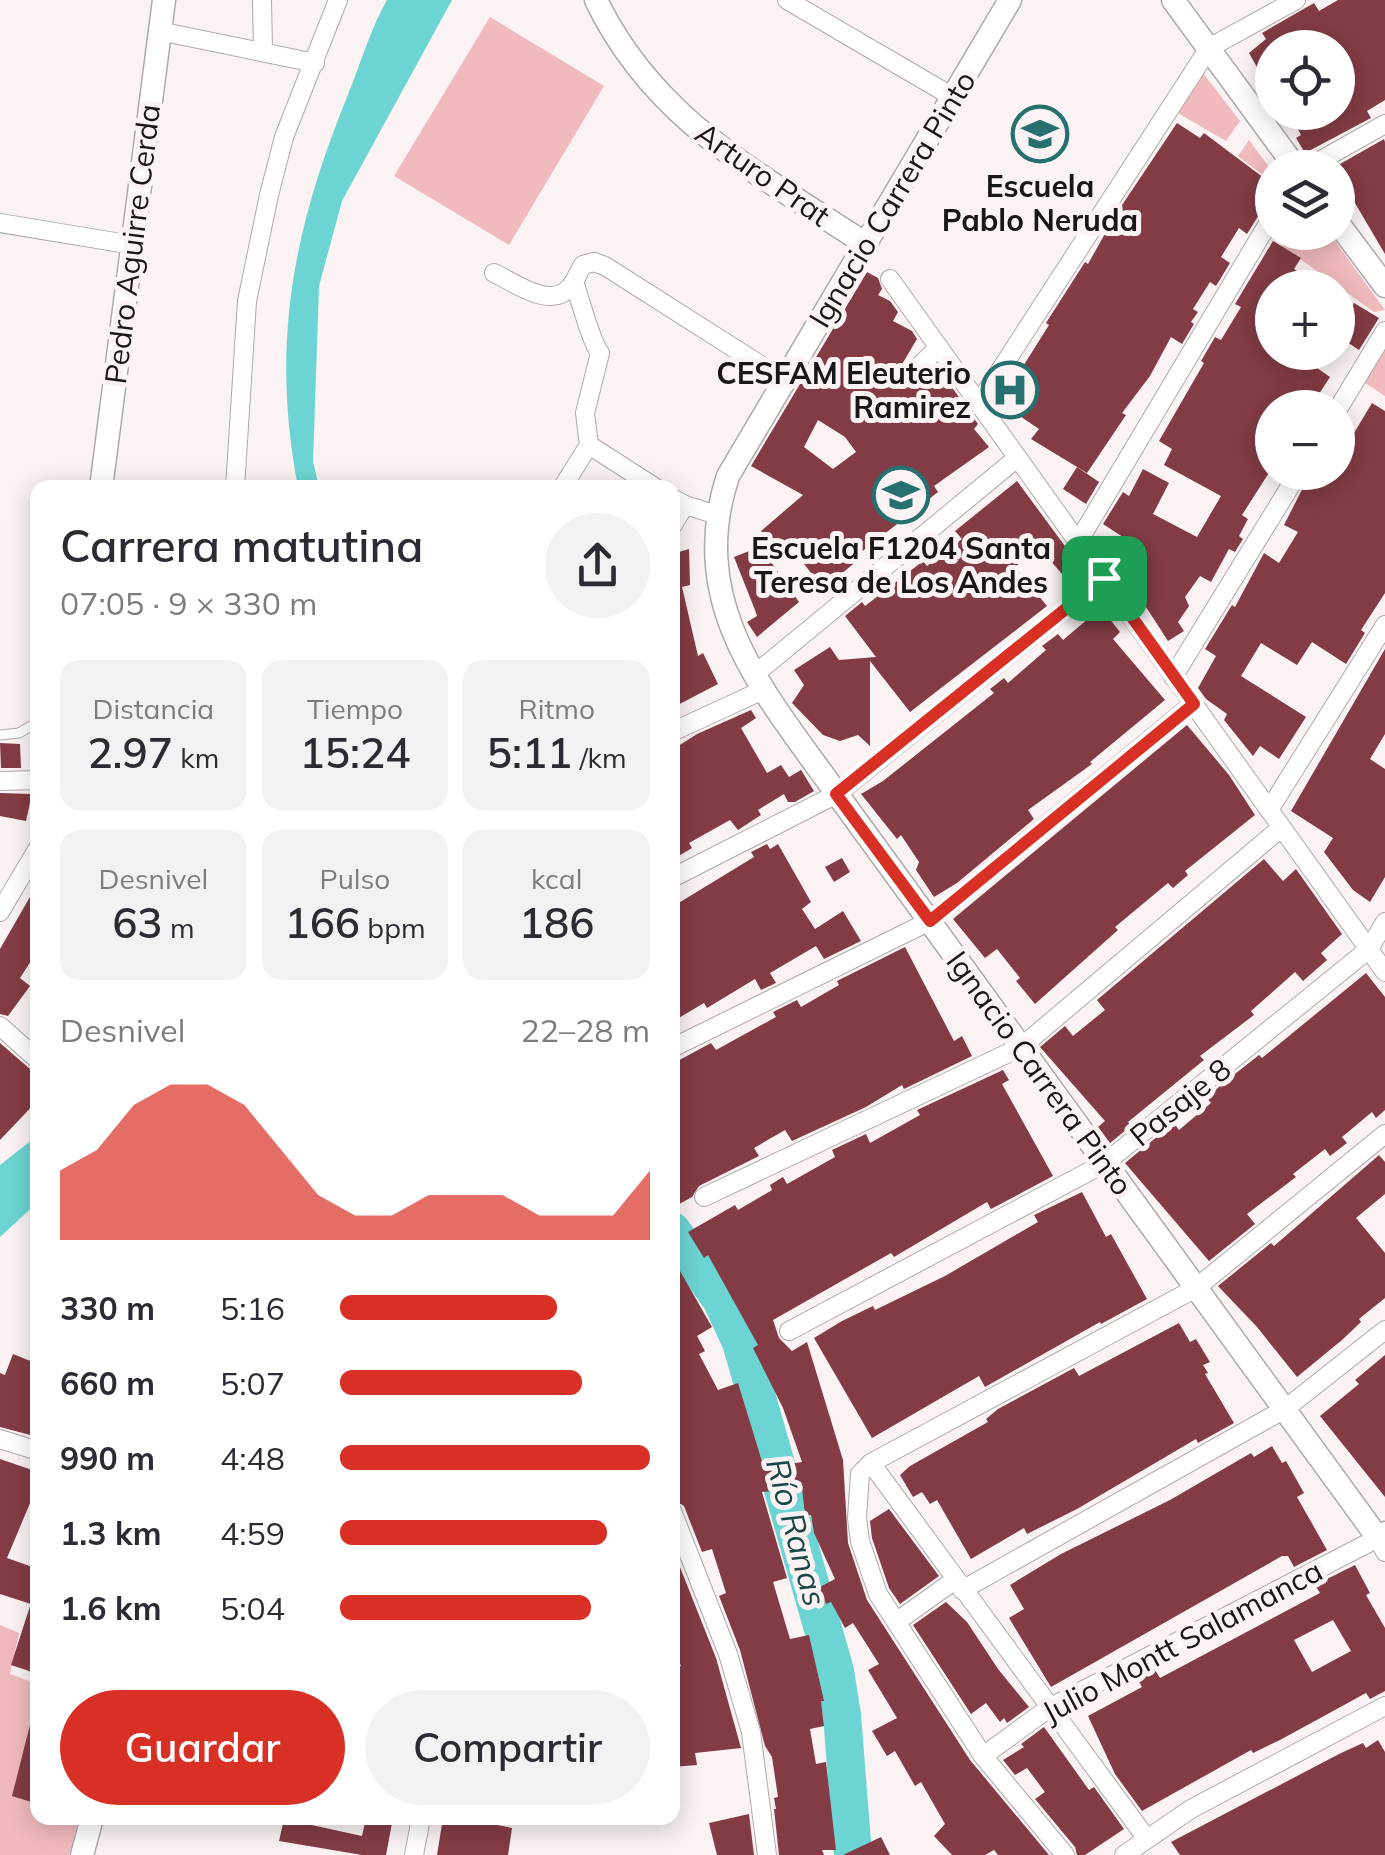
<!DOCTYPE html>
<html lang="es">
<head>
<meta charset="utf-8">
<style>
	body { margin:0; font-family:Mulish,sans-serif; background:#f2f2f3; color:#2b2b33; height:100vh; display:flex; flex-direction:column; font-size:38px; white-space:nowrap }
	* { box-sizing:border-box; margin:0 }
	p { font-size:32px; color:#7c7c81 }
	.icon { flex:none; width:55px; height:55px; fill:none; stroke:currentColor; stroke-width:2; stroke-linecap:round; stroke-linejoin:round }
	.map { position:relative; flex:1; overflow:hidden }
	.sheet { position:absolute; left:30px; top:480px; width:650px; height:1345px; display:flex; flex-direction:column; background:#fff; border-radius:20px; box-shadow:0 5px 25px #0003 }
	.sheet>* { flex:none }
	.tools { position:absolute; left:1255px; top:30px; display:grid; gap:20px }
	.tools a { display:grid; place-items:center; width:100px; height:100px; border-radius:50%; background:#fff; box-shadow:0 5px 25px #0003; font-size:50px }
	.pin { position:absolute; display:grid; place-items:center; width:85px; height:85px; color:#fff; margin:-42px; border-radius:20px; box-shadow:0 5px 15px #0006 }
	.round { display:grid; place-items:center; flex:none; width:105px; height:105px; border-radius:52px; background:#f2f2f3 }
	.overview { display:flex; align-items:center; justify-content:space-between; height:170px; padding:0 30px }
	h1 { font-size:45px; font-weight:600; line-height:75px }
	.figures { display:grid; grid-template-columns:repeat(3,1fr); gap:15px; height:170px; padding:10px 30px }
	.figures div { display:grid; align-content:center; border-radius:20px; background:#f2f2f3; text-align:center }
	.figures b { font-size:42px; font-weight:600 }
	.figures small { font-size:28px; font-weight:400 }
	.figures p { font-size:28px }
	.chart { height:280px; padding:20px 30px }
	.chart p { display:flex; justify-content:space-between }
	.chart svg { width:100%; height:180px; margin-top:10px; fill:#d93025; opacity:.7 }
	.primary-button { display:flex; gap:20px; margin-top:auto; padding:20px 30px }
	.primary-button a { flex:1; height:115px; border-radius:60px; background:#d93025; color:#fff; font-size:40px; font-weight:600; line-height:115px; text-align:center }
	.primary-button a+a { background:#f2f2f3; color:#2b2b33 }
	ul { padding:0 30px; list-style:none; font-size:32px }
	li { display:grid; grid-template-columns:160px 120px 1fr; align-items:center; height:75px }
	li i { height:25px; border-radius:12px; background:#d93025 }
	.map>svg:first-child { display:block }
</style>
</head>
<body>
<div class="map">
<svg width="1385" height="1855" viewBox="0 0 1385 1855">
	<rect width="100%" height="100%" fill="#faf2f3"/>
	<g fill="#f1babe">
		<polygon points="490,17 604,86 509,245 394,176"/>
		<polygon points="1203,73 1240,121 1226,141 1176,112"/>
		<polygon points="1249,140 1272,171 1272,182 1238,156"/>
		<polygon points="1290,233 1329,233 1385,310 1374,312 1282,246"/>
		<polygon points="1385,347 1385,396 1362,381"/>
		<polygon points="0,1625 19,1633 10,1674 37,1684 38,1818 79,1818 69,1855 0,1855"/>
	</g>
	<g fill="#6cd5d3">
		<path d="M387,0H452L342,201L319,286L313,462L319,487H298C270,341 294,227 349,92C361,62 371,28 387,0Z"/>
		<polygon points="37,1136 37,1203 0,1237 0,1165"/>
	</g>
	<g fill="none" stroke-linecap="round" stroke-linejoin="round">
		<polyline stroke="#6cd5d3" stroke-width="38" points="672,1231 721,1299 741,1342 835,1671 842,1715 853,1855"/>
	</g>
	<g fill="#833c45" fill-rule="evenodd">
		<polygon points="1338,0 1385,0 1385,100 1367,111 1371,118 1305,153 1296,138 1301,135 1289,112 1338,112 1338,48 1272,48 1272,94 1249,53 1266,39 1262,33 1267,30 1314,3 1319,11"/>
		<polygon points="1177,123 1200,138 1204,133 1272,184 1272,205 1262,210 1247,234 1239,228 1221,257 1230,263 1216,286 1210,282 1193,309 1198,312 1191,322 1194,324 1182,344 1171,337 1150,376 1122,413 1126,415 1087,473 1031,439 1039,429 996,400 1011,377 1015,379 1049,325 1046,323 1085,262 1088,264 1116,214"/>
		<polygon points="1384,139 1385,142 1385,254 1342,181 1338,183 1338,168 1333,168"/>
		<polygon points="1273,241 1301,258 1294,269 1323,288 1272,288 1272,352 1294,352 1330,377 1310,408 1272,408 1272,468 1242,515 1248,519 1239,536 1243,539 1235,552 1229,549 1211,582 1200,576 1185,597 1189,606 1178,622 1184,631 1168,641 1115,559 1126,539 1103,524 1123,492 1129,496 1143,469 1169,483 1153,514 1197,537 1221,496 1164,465 1172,449 1159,441 1204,363 1201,361 1215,337 1221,340 1241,307 1235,304 1238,299"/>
		<path d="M867,272L878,278L882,289L878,295L890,301L898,312L893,321L912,331L917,339L898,371L900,383L914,387L939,369L978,424L974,429L989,447L934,486L938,492L855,557L858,560L840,575L846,583L834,593L825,581L820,585L789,544L769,559L799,602L757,637L747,622L757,616L755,610L734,557L770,543L761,531L803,495L751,466ZM818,420L845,437L856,452L833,469L804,447Z"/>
		<polygon points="1338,298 1352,307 1354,303 1379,318 1359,350 1338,336"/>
		<polygon points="1372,403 1385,411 1385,593 1361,630 1365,633 1346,664 1312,642 1297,665 1261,643 1241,676 1306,717 1279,759 1260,746 1253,756 1224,720 1227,714 1206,699 1198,688 1216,656 1205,649 1232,605 1235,607 1264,553 1279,563 1298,532 1284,525 1311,472 1338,472 1338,439 1345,426 1354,433"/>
		<polygon points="1077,467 1099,482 1086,504 1063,489"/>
		<polygon points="1017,481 1087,576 1073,587 1039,547 1015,567 1047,606 910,712 870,661 870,746 858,735 840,741 823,735 792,703 804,685 794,670 830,647 839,660 876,657 845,616 862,602 865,606 923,561 927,566 962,539 955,531"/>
		<polygon points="689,549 690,585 682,587 698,656 703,653 718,684 672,708 672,554"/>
		<polygon points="1101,608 1120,632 1113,639 1165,700 1090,762 1092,764 1028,810 1034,819 957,883 934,897 916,870 919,862 901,835 897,839 861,794 883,781 994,693 990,689 1004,678 1008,683 1046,650 1042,646 1058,634 1063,640"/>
		<polygon points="1385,649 1385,734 1370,759 1385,769 1385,877 1370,902 1353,890 1324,852 1333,838 1291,811"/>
		<polygon points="751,710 756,718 741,728 767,773 781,765 789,777 801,770 814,791 795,802 788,802 784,794 758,810 761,815 738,830 730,820 689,843 692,848 672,860 672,750 697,734"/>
		<polygon points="1187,725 1229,775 1255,815 1185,871 1188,875 1173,888 1168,883 1115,927 1118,930 1035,1004 1016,981 1020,978 997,949 985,958 953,919"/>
		<polygon points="0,743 20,744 21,768 1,768"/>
		<polygon points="0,793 32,794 26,821 0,816"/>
		<polygon points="767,844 770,849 778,844 811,902 802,909 815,929 843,911 861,941 824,959 816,946 770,973 776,983 761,990 755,979 707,1008 704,1003 672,1022 672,907 754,857 751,852"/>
		<polygon points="842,858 850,872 834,882 825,867"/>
		<polygon points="1264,859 1283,881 1296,869 1342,934 1321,953 1327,960 1303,981 1295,972 1251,1011 1254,1015 1200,1056 1204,1060 1128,1122 1131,1126 1110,1143 1098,1127 1105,1121 1040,1047 1065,1026 1073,1036 1105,1010 1097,1000"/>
		<polygon points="38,883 38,950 20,978 30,986 8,1016 0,1014 0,949"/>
		<polygon points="905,947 954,1041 962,1036 972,1056 904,1089 902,1085 866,1107 792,1141 785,1130 754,1148 759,1156 699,1186 692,1197 672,1208 672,1064 711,1043 716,1050 776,1017 773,1012 797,1000 801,1007 839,985 837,981"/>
		<polygon points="1366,973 1385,997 1385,1110 1376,1118 1372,1112 1342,1137 1347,1143 1330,1156 1325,1149 1293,1174 1296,1177 1247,1214 1255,1224 1209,1261 1125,1163 1174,1123 1179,1130 1211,1103 1207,1098 1221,1085 1259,1055 1262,1058"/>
		<polygon points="0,1043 30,1069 38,1072 38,1100 0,1140"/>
		<polygon points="1003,1070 1009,1080 1002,1084 1053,1176 991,1209 987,1202 894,1257 891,1253 773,1320 779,1338 792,1351 807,1342 843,1460 848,1543 867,1600 970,1760 1049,1855 998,1855 994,1850 985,1855 952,1855 934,1836 945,1824 921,1782 915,1786 895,1751 887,1756 872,1731 897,1718 868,1670 879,1664 853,1623 845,1628 831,1602 826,1604 818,1588 835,1579 814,1533 811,1515 805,1515 802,1488 762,1492 787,1578 773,1582 790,1639 809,1635 824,1701 821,1701 824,1726 810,1729 816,1764 826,1762 836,1850 822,1850 824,1855 779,1855 774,1809 776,1809 774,1798 778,1797 772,1757 765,1746 740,1650 719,1596 726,1593 712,1549 702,1552 684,1506 672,1499 672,1257 712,1327 697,1336 705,1351 699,1354 718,1390 738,1383 764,1468 802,1462 783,1408 753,1348 758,1345 708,1255 704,1258 688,1232 735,1205 738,1210 772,1190 770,1185 783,1177 787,1184 835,1157 832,1150 866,1134 870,1143 920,1115 917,1110"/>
		<polygon points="1379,1155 1385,1162 1385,1194 1356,1218 1385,1253 1385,1298 1359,1319 1361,1322 1342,1340 1297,1377 1257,1327 1218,1286 1271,1243 1274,1246"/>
		<polygon points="1082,1192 1106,1237 1111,1234 1147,1299 1101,1324 1100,1322 985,1387 979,1376 872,1438 814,1338 842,1321 873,1306 875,1310 945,1276 1038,1222 1034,1215"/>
		<polygon points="1179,1323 1190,1342 1196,1339 1210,1362 1203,1365 1208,1373 1205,1374 1234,1423 1198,1443 1196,1439 1077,1509 1027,1534 1024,1528 971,1559 937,1500 930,1504 922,1492 913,1497 900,1475 910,1466 988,1422 986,1419 998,1409 1074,1368 1079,1376"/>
		<polygon points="13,1354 38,1364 38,1437 0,1427 0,1373 5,1375"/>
		<polygon points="1385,1355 1385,1497 1320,1416 1359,1384 1355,1380"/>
		<polygon points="1272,1446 1282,1463 1286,1461 1304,1493 1297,1497 1327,1550 1294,1567 1288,1556 1282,1556 1051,1687 1009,1618 1024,1609 1010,1585 1061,1554 1170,1500 1251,1453 1254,1457"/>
		<polygon points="0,1459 38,1472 38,1484 7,1558 38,1569 34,1594 38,1594 38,1674 11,1665 32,1600 31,1604 0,1594"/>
		<polygon points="889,1509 939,1576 900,1604 889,1588 872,1538 870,1521"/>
		<polygon points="672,1547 716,1658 741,1748 695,1753 697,1765 672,1767 672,1668 681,1666 672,1647"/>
		<path d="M1355,1565L1370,1593L1366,1595L1385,1628V1691L1370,1699L1366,1693L1280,1740L1253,1753L1251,1750L1142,1811L1115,1774L1088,1716L1142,1687L1138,1680L1155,1670L1160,1678L1320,1593L1315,1585ZM1333,1620L1351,1651L1312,1672L1294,1640Z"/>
		<polygon points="946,1602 967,1622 998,1669 1029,1707 1007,1723 1004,1718 1000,1722 986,1703 971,1714 913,1625"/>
		<polygon points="32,1717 38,1718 38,1804 12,1796"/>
		<polygon points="1044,1727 1089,1790 1094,1787 1124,1829 1085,1855 1077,1855 1075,1847 1035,1799 1045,1792 1027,1768 1015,1775 1003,1760 1024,1747 1021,1744"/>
		<polygon points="1378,1740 1385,1752 1385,1855 1180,1855 1171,1842 1341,1753 1363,1743 1366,1748"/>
		<polygon points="749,1814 754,1855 717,1855 709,1823"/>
		<polygon points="366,1818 393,1818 386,1855 362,1855 279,1841 284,1819 362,1836"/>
		<polygon points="443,1818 461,1818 512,1828 508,1855 437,1855"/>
		<polygon points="881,1837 890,1855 843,1855"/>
	</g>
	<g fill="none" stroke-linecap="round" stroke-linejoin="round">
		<g stroke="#b0a9a9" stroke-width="11">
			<polyline id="service" points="0,735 19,733 38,722"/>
		</g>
		<g stroke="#b0a9a9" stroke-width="20">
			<g id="minor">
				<polyline points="262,0 263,50"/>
				<polyline points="787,0 953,97"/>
				<polyline points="159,31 315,63"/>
				<polyline points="1307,168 1385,124"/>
				<polyline points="0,223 133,245"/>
				<path d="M494,273C515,283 551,310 570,287C576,281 578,272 583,265L594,262L605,266L784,380"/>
				<polyline points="890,279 1385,972"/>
				<path d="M574,282C580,298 591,342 600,353L585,413L589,445"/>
				<polyline points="910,375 939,347"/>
				<polyline points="979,403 1209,48 1296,0"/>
				<polyline points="1338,409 1385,331"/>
				<polyline points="589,445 656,488"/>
				<polyline points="235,488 247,301 269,195 284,137 338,0"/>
				<polyline points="562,488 589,445"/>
				<polyline points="672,498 685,505 717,515"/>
				<polyline points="672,526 685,505"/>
				<polyline points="1078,542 1272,217"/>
				<polyline points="754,675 1017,458"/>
				<polyline points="1173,677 1299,472"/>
				<polyline points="672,732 763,690"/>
				<polyline points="0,781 38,780"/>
				<polyline points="1269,810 1385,625"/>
				<polyline points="672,878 837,794 1104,578"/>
				<polyline points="0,912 38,848"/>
				<polyline points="0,1026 38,1060"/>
				<polyline points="672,1048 930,921 1193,704"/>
				<polyline points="704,1197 1021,1047 1281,828"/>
				<polyline points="789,1331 1105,1163 1369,949 1385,922"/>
				<polyline points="0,1439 38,1451"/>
				<polyline points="871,1463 1147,1839"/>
				<polyline points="672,1511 728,1654 751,1732 767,1855"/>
				<polyline points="962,1590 1285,1409 1385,1330"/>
				<polyline points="896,1622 955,1580"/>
				<polyline points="983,1756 1049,1708 1378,1538 1385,1552"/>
				<polyline points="414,1855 421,1818"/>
				<polyline points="1065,1855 983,1756 878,1594 860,1541 857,1518 860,1474 871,1463 1196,1288 1385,1134"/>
				<polyline points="1124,1855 1191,1809 1385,1706"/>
			</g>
		</g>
		<g stroke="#b0a9a9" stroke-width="25">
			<g id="tertiary">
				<path d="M596,0C654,121 760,174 867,245"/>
				<path d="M1010,0L728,476C685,606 766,694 837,794L1378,1538L1385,1533"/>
				<polyline points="1173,0 1296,168"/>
				<polyline points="1338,223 1385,286"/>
				<polyline points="101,488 164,0"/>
				<polyline points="82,1855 92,1818"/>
			</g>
		</g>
		<use href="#service" stroke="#fff" stroke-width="9"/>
		<use href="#minor" stroke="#fff" stroke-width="18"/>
		<use href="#tertiary" stroke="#fff" stroke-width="22"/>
	</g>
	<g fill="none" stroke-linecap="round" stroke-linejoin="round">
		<g stroke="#fff" stroke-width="20">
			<polygon id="route" points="1104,578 1194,704 930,921 836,794"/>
		</g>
		<use href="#route" stroke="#d93025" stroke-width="12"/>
	</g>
	<defs>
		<g id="school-ring" transform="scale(2.875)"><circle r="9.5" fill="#faf2f3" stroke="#267170" stroke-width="1.5"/><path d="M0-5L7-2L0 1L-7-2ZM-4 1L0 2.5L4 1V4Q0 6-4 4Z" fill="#267170"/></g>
		<g id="hospital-ring" transform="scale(2.875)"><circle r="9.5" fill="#faf2f3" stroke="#267170" stroke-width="1.5"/><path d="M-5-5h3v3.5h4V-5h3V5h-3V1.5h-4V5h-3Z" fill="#267170"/></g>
	</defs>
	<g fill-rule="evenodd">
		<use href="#school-ring" x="1040" y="134"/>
		<use href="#hospital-ring" x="1010" y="390"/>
		<use href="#school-ring" x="901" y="495"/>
	</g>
	<g text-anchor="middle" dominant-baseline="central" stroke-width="10" stroke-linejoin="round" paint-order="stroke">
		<g font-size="30" fill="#191617" stroke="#faf2f3">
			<text transform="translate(763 174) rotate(35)">Arturo Prat</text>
			<text transform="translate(892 199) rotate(-59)">Ignacio Carrera Pinto</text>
			<text transform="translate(132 244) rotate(-83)">Pedro Aguirre Cerda</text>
			<text transform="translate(1040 1073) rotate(54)">Ignacio Carrera Pinto</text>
			<text transform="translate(1180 1102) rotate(-39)">Pasaje 8</text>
			<text transform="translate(1182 1641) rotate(-28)">Julio Montt Salamanca</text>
		</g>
		<g font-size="30" font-weight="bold" fill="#191617" stroke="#faf2f3">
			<text x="1040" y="186">Escuela<tspan x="1040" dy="34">Pablo Neruda</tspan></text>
			<text x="971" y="373" text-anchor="end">CESFAM Eleuterio<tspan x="971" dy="34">Ramirez</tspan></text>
			<text x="901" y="548">Escuela F1204 Santa<tspan x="901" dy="34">Teresa de Los Andes</tspan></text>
		</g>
		<g font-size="32" font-style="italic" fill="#174746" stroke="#faf2f3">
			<text transform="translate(797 1532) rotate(75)">Río Ranas</text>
		</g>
	</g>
</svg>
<div class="tools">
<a><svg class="icon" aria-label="locate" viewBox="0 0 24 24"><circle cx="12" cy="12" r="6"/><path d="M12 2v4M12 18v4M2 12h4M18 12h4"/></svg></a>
<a><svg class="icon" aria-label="layers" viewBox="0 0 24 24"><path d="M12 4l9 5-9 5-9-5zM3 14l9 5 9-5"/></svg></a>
<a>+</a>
<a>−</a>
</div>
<div class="pin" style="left:1104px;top:578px;background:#1e9e55"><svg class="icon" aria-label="arrive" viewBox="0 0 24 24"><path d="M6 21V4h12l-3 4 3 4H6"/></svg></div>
<section class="sheet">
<div class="overview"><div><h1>Carrera matutina</h1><p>07:05 · 9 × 330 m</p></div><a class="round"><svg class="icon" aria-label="share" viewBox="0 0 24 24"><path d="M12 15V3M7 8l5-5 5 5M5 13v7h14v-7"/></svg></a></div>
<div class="figures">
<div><p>Distancia</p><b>2.97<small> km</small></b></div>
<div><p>Tiempo</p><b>15:24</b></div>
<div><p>Ritmo</p><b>5:11<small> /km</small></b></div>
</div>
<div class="figures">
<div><p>Desnivel</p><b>63<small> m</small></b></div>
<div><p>Pulso</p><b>166<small> bpm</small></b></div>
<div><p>kcal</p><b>186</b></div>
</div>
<div class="chart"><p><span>Desnivel</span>22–28 m</p>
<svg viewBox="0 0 160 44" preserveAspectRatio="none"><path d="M0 44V27L10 22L20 11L30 6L40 6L50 11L60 22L70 33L80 38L90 38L100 33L110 33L120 33L130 38L140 38L150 38L160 27V44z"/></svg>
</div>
<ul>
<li><b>330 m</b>5:16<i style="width:70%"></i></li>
<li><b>660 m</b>5:07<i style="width:78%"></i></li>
<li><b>990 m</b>4:48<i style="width:100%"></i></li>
<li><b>1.3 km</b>4:59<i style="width:86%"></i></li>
<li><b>1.6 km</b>5:04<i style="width:81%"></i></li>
</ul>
<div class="primary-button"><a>Guardar</a><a>Compartir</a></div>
</section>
</div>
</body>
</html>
